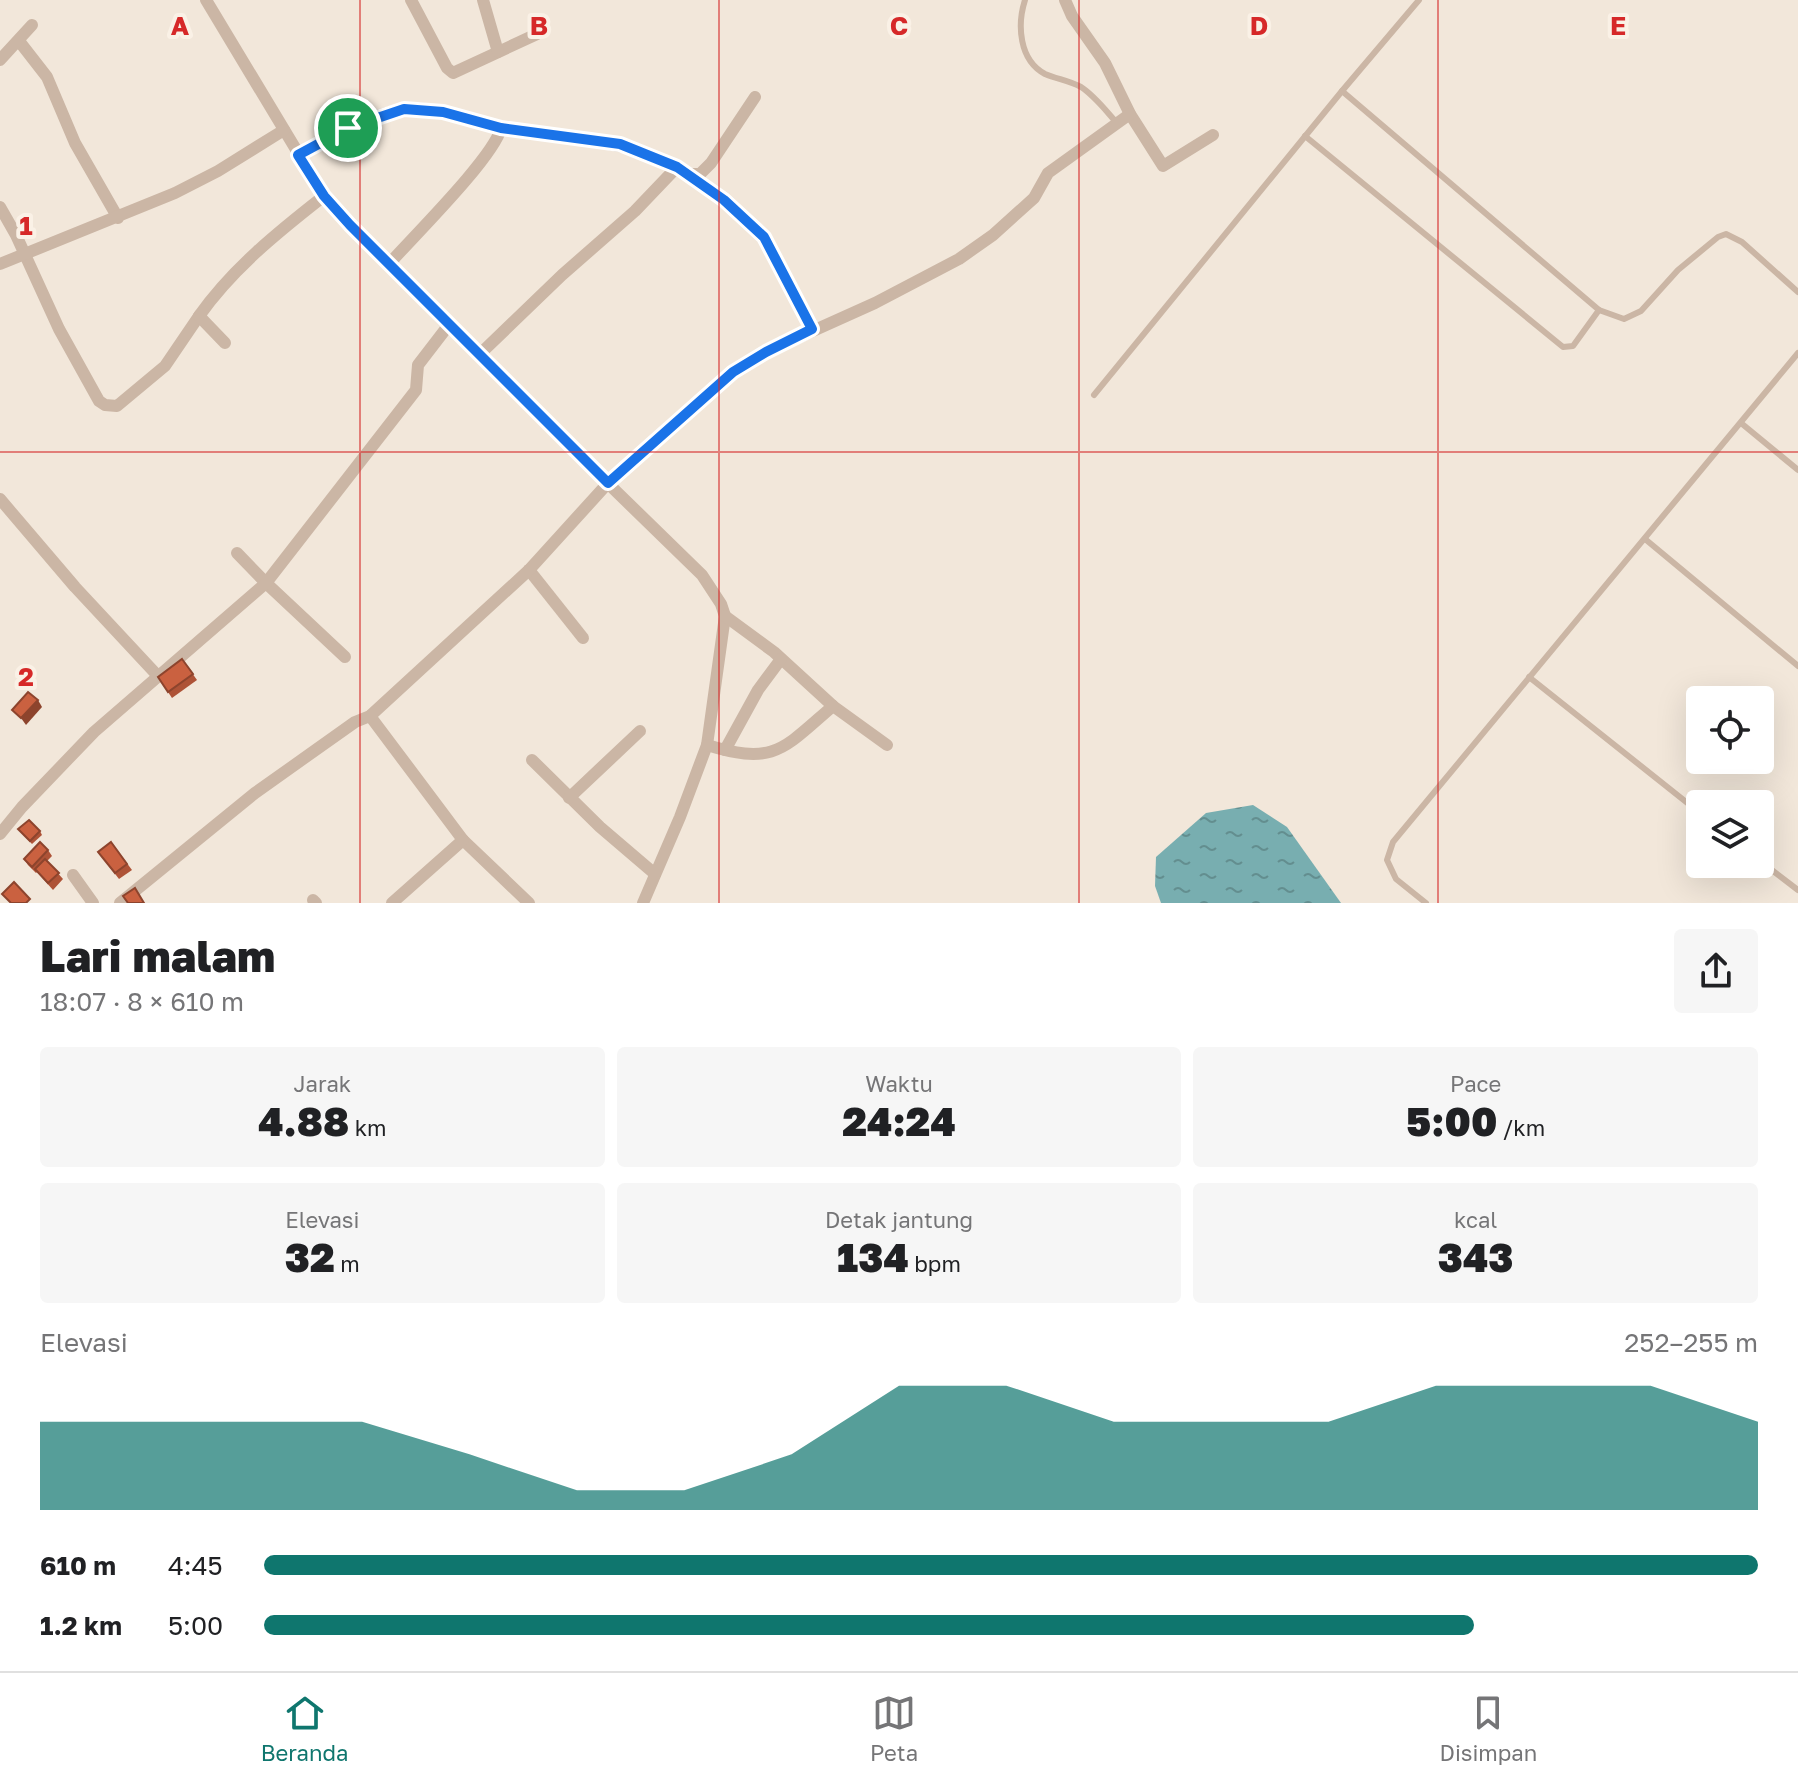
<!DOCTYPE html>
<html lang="id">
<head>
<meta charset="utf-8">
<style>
	body { margin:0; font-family:"Golos Text",sans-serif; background:#f6f6f6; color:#202124; height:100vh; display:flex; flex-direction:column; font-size:30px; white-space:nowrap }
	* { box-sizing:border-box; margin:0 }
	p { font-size:26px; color:#757577 }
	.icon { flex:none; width:44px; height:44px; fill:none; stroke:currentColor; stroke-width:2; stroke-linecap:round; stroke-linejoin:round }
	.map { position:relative; height:903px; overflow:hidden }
	.details { display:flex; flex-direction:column; background:#fff; flex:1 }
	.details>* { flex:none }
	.controls { position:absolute; left:1686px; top:686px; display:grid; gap:16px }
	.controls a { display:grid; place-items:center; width:88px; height:88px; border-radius:8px; background:#fff; box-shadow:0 8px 32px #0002; font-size:40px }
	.pin { position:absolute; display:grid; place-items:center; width:68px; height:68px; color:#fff; margin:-34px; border:4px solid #fff; border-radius:50%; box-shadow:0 2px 8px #0007 }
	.round { display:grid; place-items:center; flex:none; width:84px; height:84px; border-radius:8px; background:#f6f6f6 }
	.head { display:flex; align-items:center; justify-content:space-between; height:136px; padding:0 40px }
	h1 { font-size:44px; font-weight:800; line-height:60px }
	.stats { display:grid; grid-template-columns:repeat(3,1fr); gap:12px; height:136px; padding:8px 40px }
	.stats div { display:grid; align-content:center; border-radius:8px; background:#f6f6f6; text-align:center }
	.stats b { font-size:40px; font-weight:800 }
	.stats small { font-size:22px; font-weight:400 }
	.stats p { font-size:22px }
	.chart { height:224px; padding:16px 40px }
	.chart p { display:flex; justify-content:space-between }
	.chart svg { width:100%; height:144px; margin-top:8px; fill:#0f766e; opacity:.7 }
	ul { padding:0 40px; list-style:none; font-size:26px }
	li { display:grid; grid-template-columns:128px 96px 1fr; align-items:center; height:60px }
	li i { height:20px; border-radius:10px; background:#0f766e }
	.menu { display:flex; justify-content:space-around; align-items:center; height:112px; border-top:2px solid #e0e0e0; background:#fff; font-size:22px; color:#757577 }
	.menu a { display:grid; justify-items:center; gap:4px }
	.menu .on { color:#0f766e }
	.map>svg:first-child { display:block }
</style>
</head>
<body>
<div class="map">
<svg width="1798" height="903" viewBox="0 0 1798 903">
	<defs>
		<pattern id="water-ripples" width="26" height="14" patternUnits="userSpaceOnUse" patternTransform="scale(2)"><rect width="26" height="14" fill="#78aeb0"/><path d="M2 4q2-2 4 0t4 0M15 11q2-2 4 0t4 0" fill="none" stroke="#638e8f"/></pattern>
	</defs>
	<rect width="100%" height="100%" fill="#f2e7da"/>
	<polygon fill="url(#water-ripples)" points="1253,805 1287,827 1341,903 1161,903 1155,886 1156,857 1206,813"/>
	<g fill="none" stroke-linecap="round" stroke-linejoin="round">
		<g stroke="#cbb6a5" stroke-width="6">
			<path d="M1025,0C1017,25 1019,60 1045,74C1057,79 1070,81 1081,87C1095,96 1106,111 1117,123"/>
			<polyline points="1342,91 1599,310 1624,319 1641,311 1678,270 1718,237 1726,234 1742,242 1798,292"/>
			<polyline points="1305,136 1563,347 1573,346 1599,310"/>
			<polyline points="1094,395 1342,91 1419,0"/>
			<polyline points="1741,423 1798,470"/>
			<polyline points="1645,539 1798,666"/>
			<polyline points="1529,677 1700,813"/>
			<polyline points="1760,861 1798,890"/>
			<polyline points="1426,903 1396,879 1387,860 1393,842 1798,353"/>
		</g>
		<g stroke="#cbb6a5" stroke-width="12">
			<polyline points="206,0 324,196 448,326 481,353 547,424 702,575 721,604 725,616 707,745 680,817 643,903"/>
			<polyline points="411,0 447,68 453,73 537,34"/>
			<polyline points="483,0 498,52"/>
			<polyline points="1065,0 1072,16 1105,63 1130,114 1163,166 1213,135"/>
			<polyline points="19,41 47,77 75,143 118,218"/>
			<polyline points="0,60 32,25"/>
			<path d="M298,155C332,137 366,115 405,109C437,105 469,122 501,128C571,142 624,135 689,174H700L711,163L755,97"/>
			<polyline points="689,174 724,200 764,237 812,329"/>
			<polyline points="0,207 16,235 59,329 99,401 105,405 117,406 165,366 199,316"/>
			<polyline points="0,264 175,193 218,171 284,130"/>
			<path d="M389,264C413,237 494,157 501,128"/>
			<path d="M225,343L199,316C232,269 278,232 324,196"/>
			<polyline points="481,353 562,275 635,211 677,167"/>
			<polyline points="0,499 75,587 157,675"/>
			<polyline points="237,553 266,583 345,657"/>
			<polyline points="529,570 583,638"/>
			<polyline points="725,616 774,652 833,706 887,745"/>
			<polyline points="370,716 463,840 529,903"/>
			<path d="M707,745C775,766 783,749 833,706"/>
			<polyline points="725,750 758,690 781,659"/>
			<polyline points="532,760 600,827 655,874"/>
			<polyline points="569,798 640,731"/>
			<polyline points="0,834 22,807 94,732 266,583 416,390 418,365 448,326"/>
			<polyline points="73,875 93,903"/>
			<polyline points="313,900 316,903"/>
			<polyline points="120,903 255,793 355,722 370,716 529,570 608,483 733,372 766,352 875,303 959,259 993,235 1034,198 1048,173 1130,114"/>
			<polyline points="392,903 463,840"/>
		</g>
	</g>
	<g fill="#ae5337">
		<polygon points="182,659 197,680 172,698 158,677"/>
		<polygon points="18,829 40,831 42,835 32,844"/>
		<polygon points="111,842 132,870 119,879 98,852"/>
		<polygon points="48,850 52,856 47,861 63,879 53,890 37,872 36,873 28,865 24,859"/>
	</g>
	<polygon fill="#8d442d" points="38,700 42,707 26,725 21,718"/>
	<g fill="#ca6140" stroke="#8d442d" stroke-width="2">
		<polygon points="182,659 193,674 168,692 158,677"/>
		<polygon points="28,692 38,700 21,718 12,710"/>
		<polygon points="29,820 40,831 30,841 18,829"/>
		<polygon points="40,842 48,850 32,867 24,859"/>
		<polygon points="111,842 127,864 115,873 98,852"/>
		<polygon points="45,859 59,873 48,883 35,869"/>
		<polygon points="14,882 30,899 26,903 11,903 2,894"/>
		<polygon points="135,888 144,903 128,903 123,896"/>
	</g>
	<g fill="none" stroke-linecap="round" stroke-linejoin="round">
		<g stroke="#fff" stroke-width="16">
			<polygon id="route" points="404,109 443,112 501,128 620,144 677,167 724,200 764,237 812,329 766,352 733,372 608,483 350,225 324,196 298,155 348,128"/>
		</g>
		<use href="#route" stroke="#1a73e8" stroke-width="10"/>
	</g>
	<path fill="none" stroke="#d62828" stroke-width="2" stroke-opacity="0.55" d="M360,0V903M719,0V903M1079,0V903M1438,0V903M0,452H1798"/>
	<g font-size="26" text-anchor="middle" font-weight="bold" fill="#d62828" stroke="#faf1e6" stroke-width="8" stroke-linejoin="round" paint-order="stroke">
		<text x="180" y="35">A</text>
		<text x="539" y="35">B</text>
		<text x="899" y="35">C</text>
		<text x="1259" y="35">D</text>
		<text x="1618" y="35">E</text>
		<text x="26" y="235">1</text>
		<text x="26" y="686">2</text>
	</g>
</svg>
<div class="controls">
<a><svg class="icon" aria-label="locate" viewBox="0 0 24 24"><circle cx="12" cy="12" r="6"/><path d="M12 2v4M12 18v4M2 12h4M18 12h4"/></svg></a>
<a><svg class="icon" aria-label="layers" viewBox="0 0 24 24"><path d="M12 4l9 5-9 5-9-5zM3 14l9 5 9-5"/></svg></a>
</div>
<div class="pin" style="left:348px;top:128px;background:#1e9e55"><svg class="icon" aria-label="arrive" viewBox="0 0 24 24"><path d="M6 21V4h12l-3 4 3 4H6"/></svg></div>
</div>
<section class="details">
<div class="head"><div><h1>Lari malam</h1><p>18:07 · 8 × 610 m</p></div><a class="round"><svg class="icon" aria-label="share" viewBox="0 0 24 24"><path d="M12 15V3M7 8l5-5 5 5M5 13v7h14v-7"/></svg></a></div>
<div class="stats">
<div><p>Jarak</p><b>4.88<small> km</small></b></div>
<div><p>Waktu</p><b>24:24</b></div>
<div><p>Pace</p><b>5:00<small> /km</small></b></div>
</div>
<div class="stats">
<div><p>Elevasi</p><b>32<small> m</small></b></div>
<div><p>Detak jantung</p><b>134<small> bpm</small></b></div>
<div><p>kcal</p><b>343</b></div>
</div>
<div class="chart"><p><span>Elevasi</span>252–255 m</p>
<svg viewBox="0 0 160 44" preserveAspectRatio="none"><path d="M0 44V17L10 17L20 17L30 17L40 27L50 38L60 38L70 27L80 6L90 6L100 17L110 17L120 17L130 6L140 6L150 6L160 17V44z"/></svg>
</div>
<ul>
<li><b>610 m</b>4:45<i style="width:100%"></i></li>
<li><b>1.2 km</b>5:00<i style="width:81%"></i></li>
</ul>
</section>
<nav class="menu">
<a class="on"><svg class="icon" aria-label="home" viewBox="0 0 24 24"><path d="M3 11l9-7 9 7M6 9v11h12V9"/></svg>Beranda</a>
<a><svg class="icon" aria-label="map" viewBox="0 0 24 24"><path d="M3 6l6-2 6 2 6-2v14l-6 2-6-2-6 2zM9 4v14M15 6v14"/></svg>Peta</a>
<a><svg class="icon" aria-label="saved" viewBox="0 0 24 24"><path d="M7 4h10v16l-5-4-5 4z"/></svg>Disimpan</a>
</nav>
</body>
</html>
